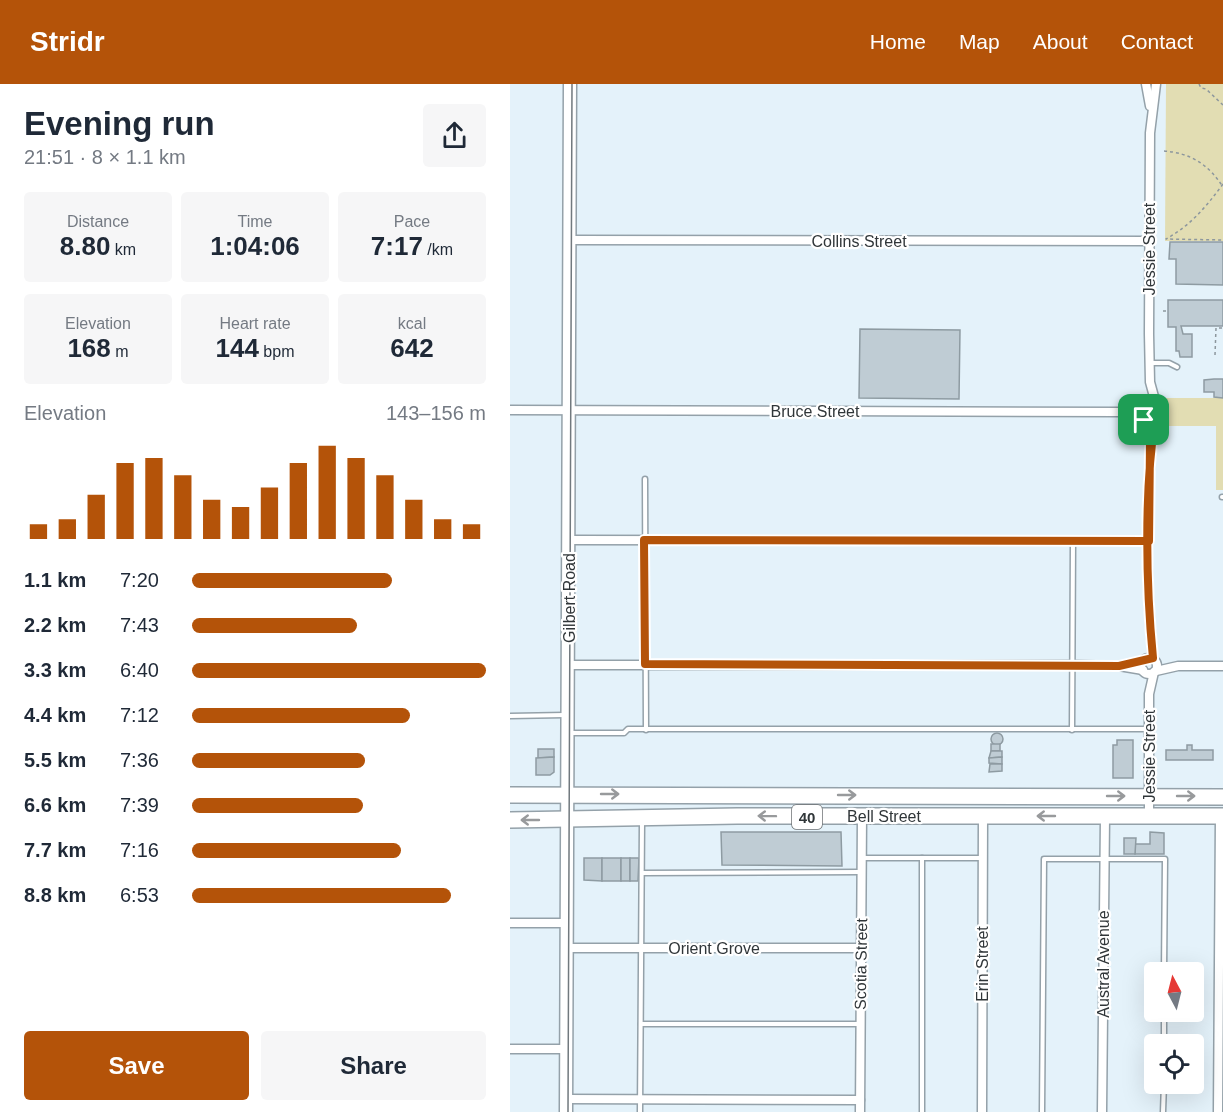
<!DOCTYPE html>
<html lang="en">
<head>
<meta charset="utf-8">
<style>
	body { margin:0; font-family:Arial,sans-serif; background:#f6f6f7; color:#1f2937; height:100vh; display:flex; flex-direction:column; font-size:22px; white-space:nowrap }
	* { box-sizing:border-box; margin:0 }
	p { font-size:20px; color:#747a83 }
	.icon { flex:none; width:33px; height:33px; fill:none; stroke:currentColor; stroke-width:2; stroke-linecap:round; stroke-linejoin:round }
	.map { position:relative; flex:1; overflow:hidden }
	.side { display:flex; flex-direction:column; background:#fff; width:510px }
	.side>* { flex:none }
	.needle { width:39px; rotate:353deg }
	.buttons { position:absolute; left:634px; top:878px; display:grid; gap:12px }
	.buttons a { display:grid; place-items:center; width:60px; height:60px; border-radius:6px; background:#fff; box-shadow:0 6px 24px #0002; font-size:30px }
	.pin { position:absolute; display:grid; place-items:center; width:51px; height:51px; color:#fff; margin:-26px; border-radius:12px; box-shadow:0 3px 9px #0006 }
	.round { display:grid; place-items:center; flex:none; width:63px; height:63px; border-radius:6px; background:#f6f6f7 }
	.headline { display:flex; align-items:center; justify-content:space-between; height:102px; padding:0 24px }
	h1 { font-size:33px; font-weight:800; line-height:45px }
	.figures { display:grid; grid-template-columns:repeat(3,1fr); gap:9px; height:102px; padding:6px 24px }
	.figures div { display:grid; align-content:center; border-radius:6px; background:#f6f6f7; text-align:center }
	.figures b { font-size:26px; font-weight:800 }
	.figures small { font-size:16px; font-weight:400 }
	.figures p { font-size:16px }
	.chart { height:168px; padding:12px 24px }
	.chart p { display:flex; justify-content:space-between }
	.chart svg { width:100%; height:108px; margin-top:6px; stroke:#b45309; stroke-width:6 }
	.action { display:flex; gap:12px; margin-top:auto; padding:12px 24px }
	.action a { flex:1; height:69px; border-radius:6px; background:#b45309; color:#fff; font-size:24px; font-weight:800; line-height:69px; text-align:center }
	.action a+a { background:#f6f6f7; color:#1f2937 }
	ul { padding:0 24px; list-style:none; font-size:20px }
	li { display:grid; grid-template-columns:96px 72px 1fr; align-items:center; height:45px }
	li i { height:15px; border-radius:8px; background:#b45309 }
	header { display:flex; align-items:center; gap:36px; box-sizing:border-box; height:84px; padding:0 30px; background:#b45309; color:#fff }
	header strong { font-size:28px }
	nav { display:flex; gap:33px; margin-inline-start:auto; font-size:21px }
	main { display:flex; flex:1; min-height:0 }
	.map>svg:first-child { display:block }
</style>
</head>
<body>
<header>
<strong>Stridr</strong>
<nav><a>Home</a><a>Map</a><a>About</a><a>Contact</a></nav>
</header>
<main>
<section class="side">
<div class="headline"><div><h1>Evening run</h1><p>21:51 · 8 × 1.1 km</p></div><a class="round"><svg class="icon" aria-label="share" viewBox="0 0 24 24"><path d="M12 15V3M7 8l5-5 5 5M5 13v7h14v-7"/></svg></a></div>
<div class="figures">
<div><p>Distance</p><b>8.80<small> km</small></b></div>
<div><p>Time</p><b>1:04:06</b></div>
<div><p>Pace</p><b>7:17<small> /km</small></b></div>
</div>
<div class="figures">
<div><p>Elevation</p><b>168<small> m</small></b></div>
<div><p>Heart rate</p><b>144<small> bpm</small></b></div>
<div><p>kcal</p><b>642</b></div>
</div>
<div class="chart"><p><span>Elevation</span>143–156 m</p>
<svg viewBox="0 0 160 44" preserveAspectRatio="none"><path d="M5 44V38M15 44V36M25 44V26M35 44V13M45 44V11M55 44V18M65 44V28M75 44V31M85 44V23M95 44V13M105 44V6M115 44V11M125 44V18M135 44V28M145 44V36M155 44V38"/></svg>
</div>
<ul>
<li><b>1.1 km</b>7:20<i style="width:68%"></i></li>
<li><b>2.2 km</b>7:43<i style="width:56%"></i></li>
<li><b>3.3 km</b>6:40<i style="width:100%"></i></li>
<li><b>4.4 km</b>7:12<i style="width:74%"></i></li>
<li><b>5.5 km</b>7:36<i style="width:59%"></i></li>
<li><b>6.6 km</b>7:39<i style="width:58%"></i></li>
<li><b>7.7 km</b>7:16<i style="width:71%"></i></li>
<li><b>8.8 km</b>6:53<i style="width:88%"></i></li>
</ul>
<div class="action"><a>Save</a><a>Share</a></div>
</section>
<div class="map">
<svg width="713" height="1028" viewBox="0 0 713 1028">
	<rect width="100%" height="100%" fill="#e4f2fa"/>
	<g fill="#e2ddb3">
		<polygon points="656,0 713,0 713,157 655,157"/>
		<polygon points="654,314 713,314 713,406 706,406 706,342 653,342"/>
	</g>
	<g fill="#bfccd4" stroke="#8e9ba2" stroke-width="1.5">
		<polygon points="660,158 713,158 713,201 666,200 666,175 659,175"/>
		<polygon points="658,216 713,216 713,242 671,242 673,250 682,250 682,273 670,273 669,267 666,267 666,243 658,243"/>
		<polygon points="350,245 450,246 449,315 349,314"/>
		<polygon points="704,295 713,295 713,314 704,313 704,308 694,308 694,296"/>
		<circle cx="487" cy="655" r="6"/>
		<polygon points="607,656 623,656 623,694 603,694 603,661 607,661"/>
		<rect x="481" y="660" width="9" height="7"/>
		<polygon points="677,661 682,661 682,666 703,666 703,676 656,676 656,666 677,666"/>
		<polygon points="28,665 44,665 44,673 28,674"/>
		<polygon points="481,667 492,667 492,673 479,674"/>
		<polygon points="44,673 44,688 40,691 26,691 26,674"/>
		<polygon points="492,673 492,680 479,679 479,674"/>
		<polygon points="480,680 492,680 492,687 479,688"/>
		<polygon points="211,748 331,748 332,782 212,781"/>
		<polygon points="640,748 654,749 654,770 625,770 625,760 640,760"/>
		<polygon points="614,754 626,754 625,770 614,770"/>
		<polygon points="74,774 92,774 92,797 74,796"/>
		<rect x="92" y="774" width="19" height="23"/>
		<rect x="111" y="774" width="9" height="23"/>
		<polygon points="120,774 129,774 128,797 120,797"/>
	</g>
	<g fill="none" stroke-linecap="round" stroke-linejoin="round">
		<g stroke="#94a1a9" stroke-width="7">
			<g id="lane">
				<polyline points="640,279 659,279 667,283"/>
				<polyline points="135,395 136,646"/>
				<polyline points="712,413 713,413"/>
				<polyline points="0,632 55,631"/>
				<polyline points="562,646 563,458"/>
				<polyline points="59,649 114,649 118,645 638,645"/>
				<polyline points="353,774 471,774"/>
				<polyline points="132,789 351,788"/>
				<polyline points="131,940 349,940"/>
				<polyline points="654,960 654,927"/>
				<polyline points="130,1028 132,738"/>
				<polyline points="412,1028 412,774"/>
				<polyline points="532,1028 534,775 655,775 654,888"/>
				<polyline points="653,1028 654,999"/>
			</g>
		</g>
		<g stroke="#94a1a9" stroke-width="11">
			<g id="street">
				<polyline points="636,0 640,22"/>
				<polyline points="59,156 639,157"/>
				<circle cx="640" cy="328" r="10"/>
				<polyline points="646,320 640,298 639,250 640,49 646,0"/>
				<polyline points="0,326 611,328 631,333"/>
				<polyline points="59,456 639,457"/>
				<circle cx="639" cy="582" r="8"/>
				<path d="M643,575C636,500 634,410 645,337"/>
				<polyline points="59,581 563,581 609,582 633,586"/>
				<polyline points="646,587 668,582 713,582"/>
				<polyline points="639,733 639,610 644,588"/>
				<polyline points="0,839 56,839"/>
				<polyline points="56,864 351,864"/>
				<polyline points="0,965 56,965"/>
				<polyline points="56,1015 350,1016"/>
				<polyline points="350,1028 352,732"/>
				<polyline points="472,1028 473,732"/>
				<polyline points="592,1028 595,733"/>
				<polyline points="708,1028 710,732"/>
			</g>
		</g>
		<g stroke="#94a1a9" stroke-width="15">
			<polyline id="secondary" points="56,1028 60,0"/>
		</g>
		<g stroke="#94a1a9" stroke-width="18">
			<g id="highway">
				<polyline points="0,711 713,713"/>
				<polyline points="0,736 227,732 713,732"/>
			</g>
		</g>
		<g stroke="#8d979d" stroke-width="1.5" stroke-dasharray="3 3" stroke-linecap="butt">
			<polyline points="689,0 691,4 696,5 713,21"/>
			<path d="M654,67C681,69 699,81 713,103"/>
			<path d="M713,100C696,123 681,141 656,155L713,156"/>
			<polyline points="653,227 658,227"/>
			<polyline points="705,271 706,244 713,244"/>
		</g>
		<use href="#lane" stroke="#fff" stroke-width="4"/>
		<use href="#street" stroke="#fff" stroke-width="8"/>
		<use href="#secondary" stroke="#fff" stroke-width="12"/>
		<use href="#highway" stroke="#fff" stroke-width="15"/>
		<polyline stroke="#71797e" stroke-width="1.5" points="58,1028 62,0"/>
	</g>
	<defs><path id="oneway-shaft" d="M-6 0H5M1.5-3L5.5 0L1.5 3" fill="none" stroke-width="1.6" stroke-linecap="round" stroke-linejoin="round" transform="scale(1.5)"/></defs>
	<g stroke="#989a9c">
		<use href="#oneway-shaft" transform="translate(100 710)"/>
		<use href="#oneway-shaft" transform="translate(337 711)"/>
		<use href="#oneway-shaft" transform="translate(606 712)"/>
		<use href="#oneway-shaft" transform="translate(676 712)"/>
		<use href="#oneway-shaft" transform="translate(257 732) rotate(-179)"/>
		<use href="#oneway-shaft" transform="translate(536 732) rotate(-180)"/>
		<use href="#oneway-shaft" transform="translate(20 736) rotate(180)"/>
	</g>
	<g fill="none" stroke-linecap="round" stroke-linejoin="round">
		<g stroke="#fff" stroke-width="12">
			<path id="route" d="M634,336L640,360L639,457L134,456L135,580L609,582L643,574C636,502 634,408 645,337L634,336"/>
		</g>
		<use href="#route" stroke="#b45309" stroke-width="8"/>
	</g>
	<g text-anchor="middle" dominant-baseline="central" stroke-width="4.5" stroke-linejoin="round" paint-order="stroke">
		<rect fill="#fff" stroke="#6e7274" stroke-width="1.5" x="282" y="721" width="30" height="24" rx="4.5"/>
		<g font-size="15" font-weight="bold" fill="#303639">
			<text x="297" y="733">40</text>
		</g>
		<g font-size="16" fill="#303639" stroke="#fff">
			<text x="349" y="157">Collins Street</text>
			<text transform="translate(639 165) rotate(-90)">Jessie Street</text>
			<text x="305" y="327">Bruce Street</text>
			<text transform="translate(59 514) rotate(-90)">Gilbert Road</text>
			<text transform="translate(639 672) rotate(-90)">Jessie Street</text>
			<text x="374" y="732">Bell Street</text>
			<text x="204" y="864">Orient Grove</text>
			<text transform="translate(351 880) rotate(-89)">Scotia Street</text>
			<text transform="translate(472 880) rotate(-90)">Erin Street</text>
			<text transform="translate(593 880) rotate(-90)">Austral Avenue</text>
		</g>
	</g>
</svg>
<div class="buttons">
<a><svg class="needle" viewBox="-14 -14 28 28"><path d="M0-13l5 13h-10z" fill="#e53935"/><path d="M0 13l5-13h-10z" fill="#747a83"/></svg></a>
<a><svg class="icon" aria-label="locate" viewBox="0 0 24 24"><circle cx="12" cy="12" r="6"/><path d="M12 2v4M12 18v4M2 12h4M18 12h4"/></svg></a>
</div>
<div class="pin" style="left:634px;top:336px;background:#1e9e55"><svg class="icon" aria-label="arrive" viewBox="0 0 24 24"><path d="M6 21V4h12l-3 4 3 4H6"/></svg></div>
</div>
</main>
</body>
</html>
